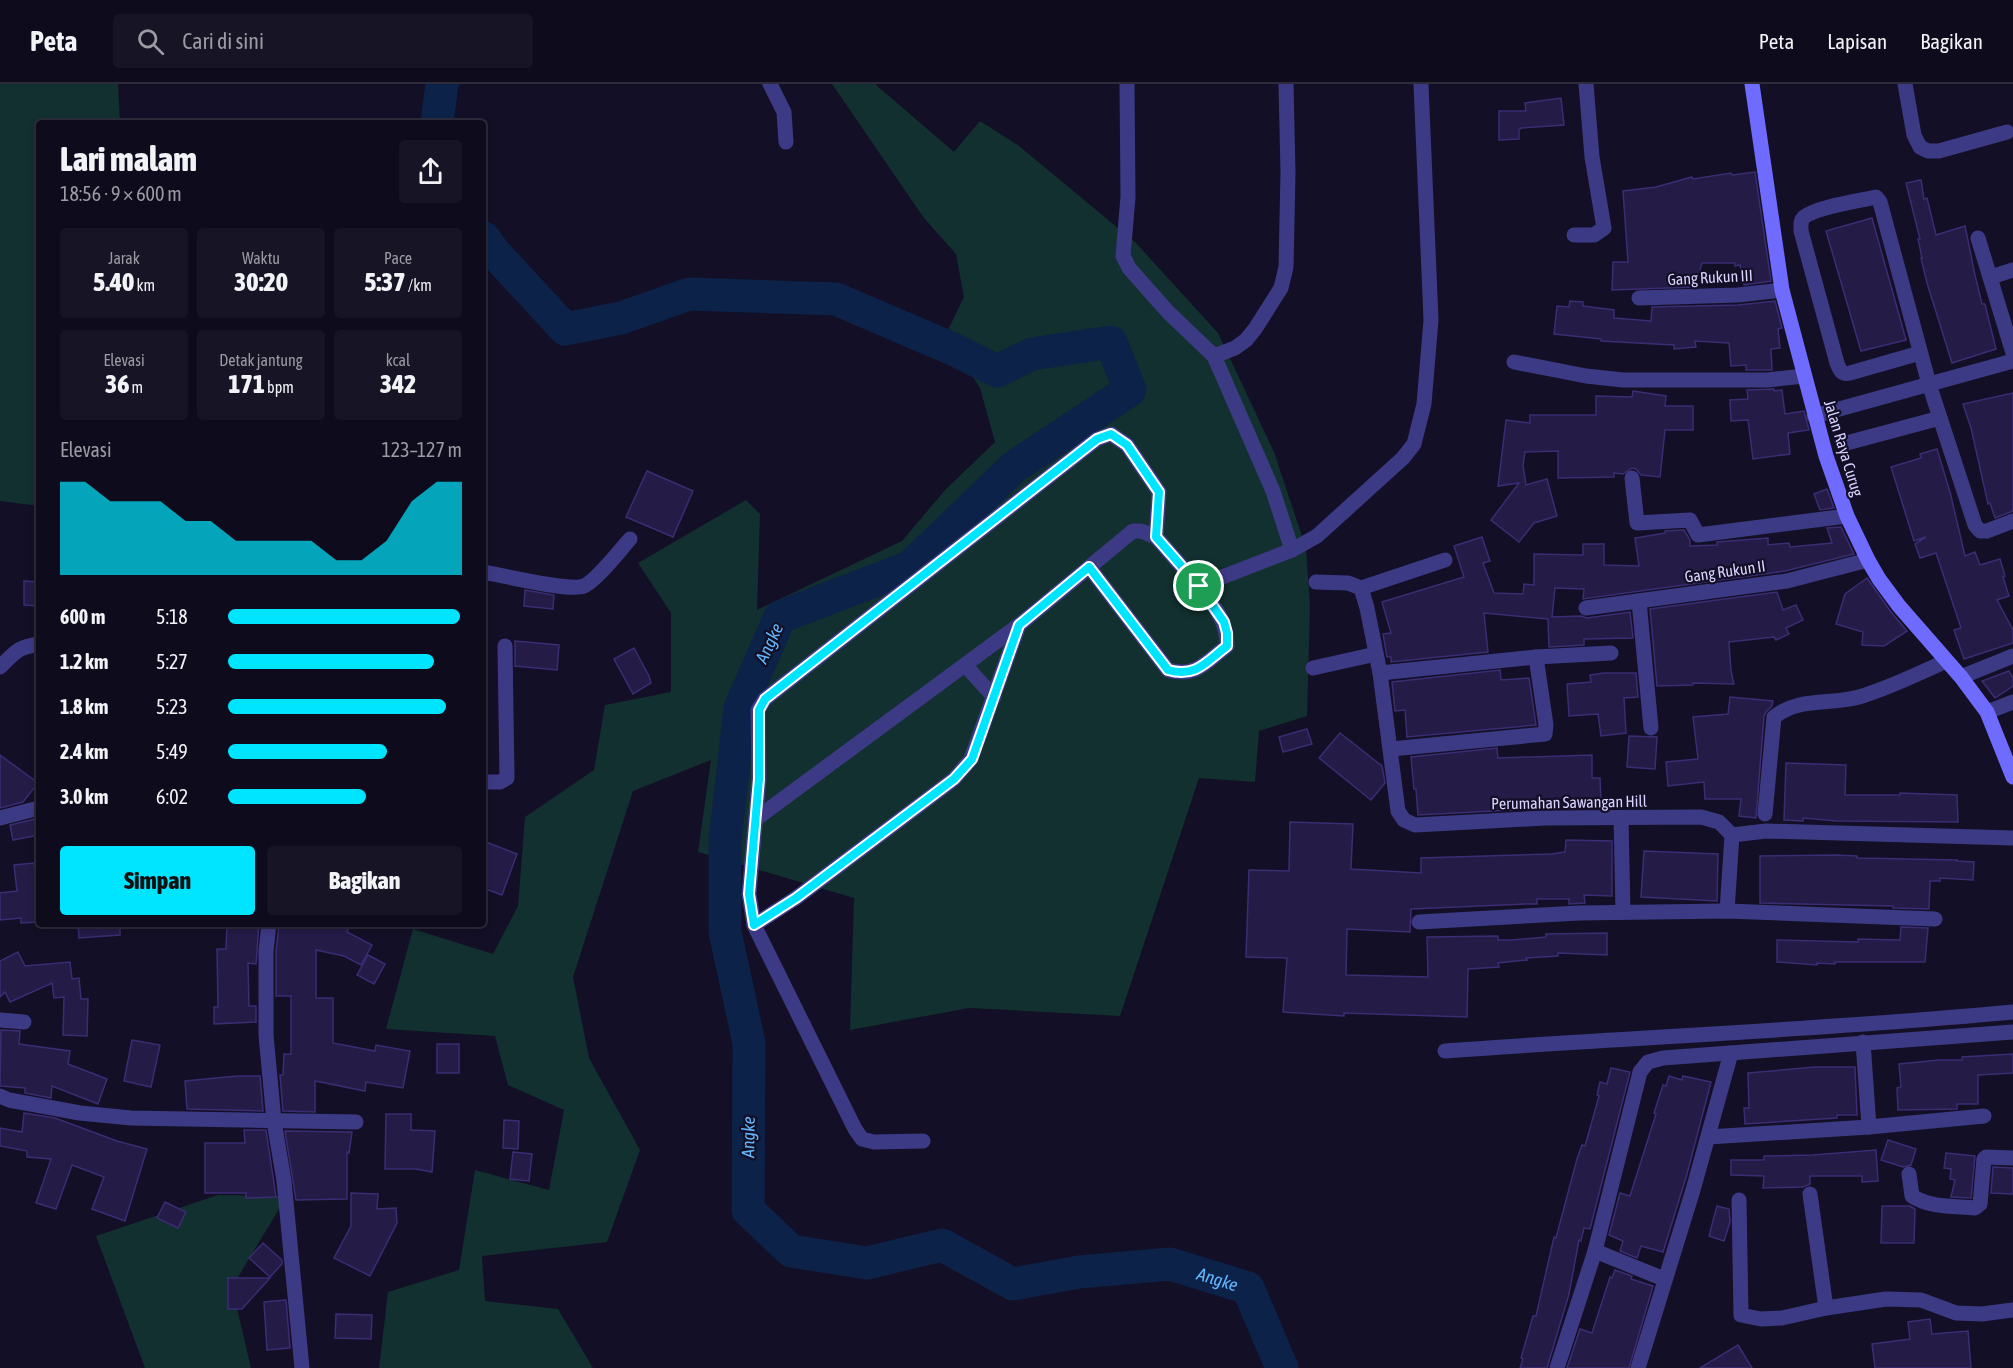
<!DOCTYPE html>
<html lang="id">
<head>
<meta charset="utf-8">
<style>
	body { margin:0; font-family:"Asap Condensed",sans-serif; background:#171425; color:#f1f3f6; height:100vh; display:flex; flex-direction:column; font-size:22px; white-space:nowrap }
	* { box-sizing:border-box; margin:0 }
	p { font-size:20px; color:#9b9ba3 }
	.icon { flex:none; width:33px; height:33px; fill:none; stroke:currentColor; stroke-width:2; stroke-linecap:round; stroke-linejoin:round }
	.map { position:relative; flex:1; overflow:hidden }
	.panel { position:absolute; left:36px; top:36px; width:450px; height:807px; display:flex; flex-direction:column; background:#0e0b1c; border-radius:6px; box-shadow:0 3px 9px #0003,0 0 0 2px #2e2b3b }
	.panel>* { flex:none }
	.pin { position:absolute; display:grid; place-items:center; width:51px; height:51px; color:#fff; margin:-26px; border:3px solid #fff; border-radius:50%; box-shadow:0 2px 6px #0007 }
	.round { display:grid; place-items:center; flex:none; width:63px; height:63px; border-radius:6px; background:#171425 }
	.head { display:flex; align-items:center; justify-content:space-between; height:102px; padding:0 24px }
	h1 { font-size:33px; font-weight:800; line-height:45px }
	.figures { display:grid; grid-template-columns:repeat(3,1fr); gap:9px; height:102px; padding:6px 24px }
	.figures div { display:grid; align-content:center; border-radius:6px; background:#171425; text-align:center }
	.figures b { font-size:26px; font-weight:800 }
	.figures small { font-size:16px; font-weight:400 }
	.figures p { font-size:16px }
	.chart { height:168px; padding:12px 24px }
	.chart p { display:flex; justify-content:space-between }
	.chart svg { width:100%; height:108px; margin-top:6px; fill:#00e5ff; opacity:.7 }
	.primary-button { display:flex; gap:12px; margin-top:auto; padding:12px 24px }
	.primary-button a { flex:1; height:69px; border-radius:6px; background:#00e5ff; color:#111; font-size:24px; font-weight:800; line-height:69px; text-align:center }
	.primary-button a+a { background:#171425; color:#f1f3f6 }
	ul { padding:0 24px; list-style:none; font-size:20px }
	li { display:grid; grid-template-columns:96px 72px 1fr; align-items:center; height:45px }
	li i { height:15px; border-radius:8px; background:#00e5ff }
	header { display:flex; align-items:center; gap:36px; box-sizing:border-box; height:84px; padding:0 30px; background:#0e0b1c; border-bottom:2px solid #2e2b3b }
	header strong { font-size:28px }
	nav { display:flex; gap:33px; margin-inline-start:auto; font-size:21px }
	.search { width:420px; height:54px; background:#171425; display:flex; align-items:center; gap:15px; box-sizing:border-box; padding:0 21px; border-radius:6px; color:#9b9ba3; font-size:22px }
	.map>svg:first-child { display:block }
</style>
</head>
<body>
<header>
<strong>Peta</strong>
<div class="search"><svg class="icon" aria-label="search" viewBox="0 0 24 24"><circle cx="10" cy="10" r="6"/><path d="M15 15l6 6"/></svg>Cari di sini</div>
<nav><a>Peta</a><a>Lapisan</a><a>Bagikan</a></nav>
</header>
<div class="map">
<svg width="2013" height="1284" viewBox="0 0 2013 1284">
	<rect width="100%" height="100%" fill="#130f26"/>
	<g fill="#12302f">
		<polygon points="0,0 118,0 120,39 39,39 39,422 0,417"/>
		<polygon points="832,0 875,0 954,68 980,37 1019,62 1136,159 1218,249 1274,368 1306,464 1310,522 1307,632 1259,647 1255,698 1199,694 1120,932 969,924 850,946 854,814 698,768 711,676 633,707 573,893 589,974 640,1066 607,1158 482,1172 485,1217 558,1225 593,1284 379,1284 388,1208 459,1186 475,1086 549,1106 564,1026 508,1001 495,952 386,945 413,845 493,870 518,822 525,733 594,686 605,621 671,608 671,529 638,479 746,416 760,430 757,526 902,457 945,406 995,358 980,304 946,250 964,213 956,170 924,134"/>
		<polygon points="218,1111 287,1112 232,1203 251,1284 145,1284 96,1152"/>
	</g>
	<g fill="none" stroke-linecap="round" stroke-linejoin="round">
		<g stroke="#0c2248" stroke-width="33">
			<polyline points="437,39 442,0"/>
			<path id="s1" d="M483,153L494,168L565,245L621,234L689,210L836,215L955,266L997,287L1032,270L1111,258L1130,306L1014,383L910,483L780,533L740,624L725,757V848L749,959L748,1126L791,1167L867,1179L942,1161L1013,1200L1079,1188L1170,1180L1248,1204L1282,1284"/>
		</g>
	</g>
	<g fill="#241b47" stroke="#3b2d73" stroke-width="1.5">
		<polygon points="1561,14 1564,41 1521,44 1519,46 1519,55 1499,56 1499,27 1526,27 1525,19"/>
		<polygon points="1755,88 1771,197 1744,201 1740,181 1735,182 1735,179 1702,179 1695,203 1612,206 1613,178 1628,178 1623,107 1656,103 1692,93 1693,95 1731,89 1732,91"/>
		<polygon points="1921,96 1924,115 1927,114 1936,151 1965,142 1975,191 1982,220 1985,220 1996,265 1952,279 1927,199 1921,174 1922,174 1918,155 1920,155 1906,99"/>
		<polygon points="1872,134 1906,256 1861,267 1826,147"/>
		<polygon points="1570,217 1583,218 1583,222 1614,226 1614,234 1651,237 1652,223 1738,221 1775,217 1782,244 1778,245 1780,264 1771,265 1772,286 1746,286 1746,281 1731,282 1729,259 1695,257 1696,263 1674,265 1674,261 1601,257 1601,255 1554,250 1557,222 1569,223"/>
		<polygon points="1774,305 1774,307 1782,306 1785,330 1804,327 1809,346 1788,349 1790,370 1753,375 1748,336 1731,337 1730,316 1748,315 1747,306"/>
		<polygon points="1633,307 1666,312 1665,322 1693,322 1693,346 1665,346 1660,393 1641,391 1636,385 1632,384 1623,390 1614,389 1614,393 1558,394 1558,367 1525,368 1523,381 1526,401 1547,395 1557,432 1534,439 1519,458 1491,436 1519,399 1498,402 1506,336 1530,339 1530,331 1596,331 1596,312 1632,313"/>
		<polygon points="2013,309 2013,427 1995,434 1990,419 1988,420 1971,344 1963,320"/>
		<polygon points="1937,365 1950,408 1965,472 1975,468 1980,481 2000,475 2005,492 2003,493 2009,512 1997,516 2013,546 2013,559 1964,575 1954,546 1961,544 1936,469 1920,474 1915,460 1926,453 1914,457 1891,383 1921,374 1920,370"/>
		<polygon points="647,387 693,407 673,453 626,433"/>
		<polygon points="1827,405 1834,424 1820,426 1814,410"/>
		<polygon points="1841,443 1854,470 1785,487 1583,515 1584,505 1555,504 1552,533 1581,532 1587,534 1630,528 1633,554 1584,555 1584,561 1549,563 1548,535 1484,529 1488,568 1391,578 1391,573 1387,573 1383,550 1391,549 1382,518 1464,493 1454,462 1482,453 1490,477 1483,479 1494,509 1523,510 1524,500 1534,501 1534,470 1583,471 1583,460 1604,460 1604,481 1639,482 1635,454 1665,449 1665,447 1684,446 1690,456 1690,462 1717,461 1717,458 1768,454 1768,461 1789,459 1790,463 1832,459 1827,444"/>
		<polygon points="1867,494 1891,528 1907,547 1884,562 1862,561 1863,548 1836,540 1845,510"/>
		<polygon points="24,497 39,498 39,522 24,521"/>
		<polygon points="525,506 554,511 553,525 524,522"/>
		<polygon points="1777,508 1783,526 1796,521 1803,536 1786,544 1789,550 1776,556 1774,553 1729,558 1731,587 1734,600 1693,599 1693,601 1657,602 1650,525"/>
		<polygon points="515,557 559,561 557,586 515,582"/>
		<polygon points="634,564 649,592 651,599 633,610 614,575"/>
		<polygon points="1500,586 1501,596 1529,594 1536,641 1407,653 1405,626 1395,627 1392,598"/>
		<polygon points="2009,587 2013,594 2013,602 1995,614 1982,597"/>
		<polygon points="1604,589 1636,589 1638,613 1624,614 1626,649 1601,652 1598,630 1569,632 1567,600 1591,598 1590,591"/>
		<polygon points="1730,613 1773,617 1772,622 1766,628 1764,632 1756,734 1739,732 1741,715 1705,715 1704,698 1668,702 1666,678 1698,675 1693,633 1728,630"/>
		<polygon points="1307,645 1312,660 1283,668 1279,653"/>
		<polygon points="1340,649 1382,682 1385,699 1371,716 1319,674"/>
		<polygon points="1629,652 1657,653 1655,685 1627,683"/>
		<polygon points="1497,664 1498,674 1592,671 1592,694 1600,694 1601,717 1513,726 1418,731 1416,705 1414,705 1411,673"/>
		<polygon points="0,671 38,699 23,718 0,724"/>
		<polygon points="1786,679 1846,681 1845,711 1900,711 1900,709 1957,711 1958,738 1837,737 1803,734 1803,737 1784,736"/>
		<polygon points="39,734 39,751 13,756 10,741"/>
		<polygon points="1290,738 1353,740 1351,785 1421,789 1421,774 1551,770 1565,768 1566,756 1612,757 1612,812 1584,811 1585,819 1569,820 1569,815 1537,815 1537,820 1526,820 1411,825 1410,848 1347,845 1346,891 1428,893 1427,853 1498,852 1498,856 1511,856 1546,853 1546,850 1607,849 1607,871 1558,869 1558,872 1526,874 1527,876 1498,879 1499,883 1468,885 1467,933 1344,929 1344,932 1283,928 1287,874 1246,873 1249,786 1289,787"/>
		<polygon points="486,758 517,770 502,811 483,804 483,767"/>
		<polygon points="1644,767 1718,770 1717,817 1641,813"/>
		<polygon points="1760,772 1835,771 1857,772 1857,774 1957,776 1957,777 1974,778 1973,796 1940,794 1940,797 1930,797 1929,825 1893,824 1893,822 1760,819"/>
		<polygon points="34,779 39,817 39,838 21,839 21,834 0,836 0,809 17,807 14,781"/>
		<polygon points="78,840 120,840 120,851 79,854"/>
		<polygon points="227,840 259,840 256,880 248,879 249,922 256,922 256,938 214,940 214,923 218,923 217,865 226,865"/>
		<polygon points="279,840 341,840 349,842 347,848 372,861 361,881 344,872 316,866 316,914 333,914 333,959 375,967 376,961 410,967 403,1004 366,998 365,1007 315,997 315,1028 283,1027 280,991 283,991 284,970 291,970 291,912 276,912 276,868"/>
		<polygon points="1901,843 1928,844 1925,878 1835,878 1835,880 1817,879 1817,881 1777,878 1777,856 1858,858 1858,855 1900,856"/>
		<polygon points="18,868 25,882 70,878 72,895 79,894 81,915 88,915 87,952 63,951 64,913 54,914 52,899 10,918 5,908 0,913 0,877"/>
		<polygon points="368,871 385,880 374,900 357,891"/>
		<polygon points="1,946 20,947 19,960 70,967 68,980 107,995 98,1020 52,1002 51,1014 25,1009 25,1004 0,1002"/>
		<polygon points="132,956 160,961 151,1003 124,997"/>
		<rect x="437" y="960" width="22" height="29"/>
		<polygon points="2013,970 2013,989 1978,991 1978,1020 1957,1020 1957,1025 1898,1026 1897,1004 1901,1003 1899,980 1939,976 1962,976 1962,973"/>
		<polygon points="1815,983 1855,983 1857,1031 1837,1031 1837,1034 1745,1040 1744,1024 1749,1024 1748,989"/>
		<polygon points="1611,984 1630,988 1590,1145 1584,1144 1581,1157 1579,1156 1569,1210 1547,1284 1520,1284 1523,1275 1521,1274 1533,1232 1536,1232 1554,1153 1556,1154 1577,1075 1582,1061 1585,1062 1599,1012 1597,1011 1600,998 1607,1000"/>
		<polygon points="237,992 260,992 263,1027 187,1025 185,997"/>
		<polygon points="1669,992 1682,996 1683,992 1711,998 1687,1090 1663,1168 1641,1162 1637,1174 1620,1167 1623,1157 1609,1151 1620,1109 1630,1112 1656,1030 1654,1029 1663,1001 1666,1002"/>
		<polygon points="24,1029 55,1034 117,1057 147,1065 125,1137 92,1125 104,1093 72,1081 56,1125 36,1119 51,1075 27,1073 27,1067 0,1062 0,1044 22,1048"/>
		<polygon points="386,1030 411,1030 411,1046 435,1047 432,1088 416,1085 385,1085"/>
		<polygon points="504,1036 519,1037 518,1065 503,1064"/>
		<polygon points="244,1046 266,1046 276,1113 246,1114 246,1109 205,1109 205,1059 245,1059"/>
		<polygon points="285,1047 352,1048 349,1069 347,1068 347,1115 296,1116"/>
		<polygon points="1888,1056 1916,1065 1911,1081 1903,1083 1881,1076"/>
		<polygon points="1876,1066 1878,1097 1862,1098 1862,1092 1810,1092 1810,1100 1803,1103 1763,1104 1764,1092 1731,1091 1731,1076 1764,1076 1764,1072 1813,1071"/>
		<polygon points="513,1068 532,1070 529,1097 510,1095"/>
		<polygon points="1946,1069 1975,1072 1971,1114 1951,1113 1955,1096 1950,1095 1951,1085 1944,1084"/>
		<polygon points="1993,1083 2013,1084 2013,1110 1991,1109"/>
		<polygon points="351,1109 378,1110 377,1125 396,1124 397,1139 370,1192 334,1174 351,1142"/>
		<polygon points="165,1118 186,1128 178,1144 157,1134"/>
		<polygon points="1717,1122 1729,1125 1730,1138 1724,1157 1709,1152"/>
		<polygon points="1882,1122 1910,1122 1915,1125 1914,1159 1881,1159"/>
		<polygon points="263,1159 282,1176 282,1180 270,1193 249,1174"/>
		<polygon points="1615,1186 1632,1192 1631,1195 1653,1202 1629,1284 1567,1284 1580,1245 1592,1249 1610,1193 1612,1194"/>
		<polygon points="228,1194 270,1194 242,1225 228,1225"/>
		<polygon points="286,1216 290,1264 267,1266 264,1218"/>
		<polygon points="336,1230 372,1231 371,1255 335,1254"/>
		<polygon points="1930,1235 1932,1250 1968,1247 1971,1284 1875,1284 1872,1260 1910,1255 1908,1238"/>
		<polygon points="1738,1261 1752,1284 1700,1284"/>
	</g>
	<g fill="none" stroke-linecap="round" stroke-linejoin="round">
		<g stroke="#3d3a85" stroke-width="15">
			<polyline points="770,0 784,28 786,58"/>
			<polyline points="1127,0 1128,113 1123,172 1129,184 1168,228 1214,272 1273,407 1292,466"/>
			<polyline points="1905,0 1914,51 1920,63 1928,67 1939,67 2007,48"/>
			<polyline points="1574,151 1594,151 1604,144 1592,73 1586,0"/>
			<polyline points="1978,154 2013,269"/>
			<polyline points="1991,193 2013,186"/>
			<polyline points="1639,214 1738,211 1782,206"/>
			<path d="M1920,269L1850,289C1841,291 1840,286 1837,279L1801,147C1801,141 1800,137 1804,133C1816,123 1859,117 1876,113L1880,118L1929,300L1975,441L1980,447H1987L2013,437"/>
			<polyline points="1214,272 1235,264 1246,256 1255,245 1281,204 1286,183 1288,89 1286,0"/>
			<polyline points="1514,278 1586,292 1623,296 1767,296 1804,292"/>
			<polyline points="1814,332 2013,277"/>
			<polyline points="1843,360 1940,334"/>
			<polyline points="1632,394 1637,439 1690,436 1698,451 1847,432"/>
			<path d="M1089,483L1168,586C1196,594 1206,578 1227,562C1227,535 1214,523 1199,502"/>
			<path d="M483,488C502,491 569,508 584,502C597,496 620,466 630,455"/>
			<polyline points="1316,498 1348,499 1361,504 1367,524 1380,589 1398,727 1404,736 1415,741 1545,734 1701,733 1719,738 1732,751 1766,747 2013,754"/>
			<polyline points="1361,504 1445,476"/>
			<polyline points="1639,517 1651,644"/>
			<polyline points="1586,524 1787,497 1868,476"/>
			<polyline points="1019,541 971,675 954,695 796,814 754,841 749,810 759,695 758,626 765,615 1097,355 1111,350 1127,361 1159,408 1156,453"/>
			<polyline points="965,581 994,613"/>
			<path d="M0,583C16,568 15,564 39,560"/>
			<polyline points="1313,584 1376,570"/>
			<polyline points="1380,589 1536,573 1611,569"/>
			<polyline points="1961,593 2013,572"/>
			<polyline points="1987,628 2013,618"/>
			<polyline points="1391,665 1545,650 1546,641 1536,573"/>
			<polyline points="483,698 500,698 507,694 505,562"/>
			<path d="M1765,730L1774,633C1799,613 1830,621 1859,613C1889,604 1918,590 1946,577"/>
			<polyline points="0,734 39,724"/>
			<polyline points="757,734 1019,541 1133,447 1141,447 1156,453 1199,502 1292,466 1317,452 1403,374 1414,360 1424,320 1431,236 1421,0"/>
			<polyline points="1621,734 1623,828"/>
			<polyline points="1727,827 1732,751"/>
			<polyline points="1419,838 1579,829 1727,827 1935,835"/>
			<polyline points="269,840 266,867 266,951 274,1037 284,1097 302,1284"/>
			<polyline points="754,841 855,1045 862,1055 874,1058 923,1057"/>
			<polyline points="0,936 24,938"/>
			<polyline points="1863,958 1869,1043"/>
			<path d="M1445,967C1634,953 1824,946 2013,928"/>
			<polyline points="0,1012 9,1016 80,1029 131,1034 356,1038"/>
			<polyline points="1708,1053 1869,1043 1984,1032"/>
			<path d="M1909,1090L1912,1112C1930,1124 1955,1122 1975,1124L1980,1120L1984,1075L1986,1073L2013,1074"/>
			<polyline points="1810,1110 1826,1224"/>
			<polyline points="1739,1116 1741,1231 1761,1235 1782,1234 1826,1224 1886,1215 1921,1216 1956,1229 1982,1230 2013,1226"/>
			<polyline points="1595,1167 1664,1195"/>
			<polyline points="1557,1284 1595,1167 1640,988 1648,978 1663,974 2013,948"/>
			<polyline points="1638,1284 1693,1106 1731,969"/>
		</g>
		<polyline stroke="#6f6bff" stroke-width="15" points="1752,0 1782,206 1826,372 1847,432 1868,476 1879,495 1899,522 1961,593 1987,628 2013,693"/>
	</g>
	<g fill="none" stroke-linecap="round" stroke-linejoin="round">
		<g stroke="#fff" stroke-width="12">
			<path id="route" d="M1111,350L1127,361L1159,408L1156,453L1199,502L1224,538L1227,549V562C1206,578 1196,594 1168,586L1089,483L1019,541L972,675L954,695L796,814L754,841L749,810L759,695V626L765,615L1097,355Z"/>
		</g>
		<use href="#route" stroke="#00e5ff" stroke-width="8"/>
	</g>
	<g text-anchor="middle" dominant-baseline="central" stroke-width="4.5" stroke-linejoin="round" paint-order="stroke">
		<g font-size="16" fill="#d9d4ff" stroke="#130f26">
			<text transform="translate(1710 193) rotate(-3)">Gang Rukun III</text>
			<text transform="translate(1844 364) rotate(73)">Jalan Raya Curug</text>
			<text transform="translate(1725 487) rotate(-8)">Gang Rukun II</text>
			<text transform="translate(1569 718) rotate(-1)">Perumahan Sawangan Hill</text>
		</g>
		<g font-size="18" font-style="italic" fill="#62b6ff" stroke="#130f26">
			<text transform="translate(769 559) rotate(-65)">Angke</text>
			<text transform="translate(748 1053) rotate(-89)">Angke</text>
			<text stroke="none"><textPath href="#s1" startOffset="2277">Angke</textPath></text>
		</g>
	</g>
</svg>
<div class="pin" style="left:1199px;top:502px;background:#1e9e55"><svg class="icon" aria-label="arrive" viewBox="0 0 24 24"><path d="M6 21V4h12l-3 4 3 4H6"/></svg></div>
<section class="panel">
<div class="head"><div><h1>Lari malam</h1><p>18:56 · 9 × 600 m</p></div><a class="round"><svg class="icon" aria-label="share" viewBox="0 0 24 24"><path d="M12 15V3M7 8l5-5 5 5M5 13v7h14v-7"/></svg></a></div>
<div class="figures">
<div><p>Jarak</p><b>5.40<small> km</small></b></div>
<div><p>Waktu</p><b>30:20</b></div>
<div><p>Pace</p><b>5:37<small> /km</small></b></div>
</div>
<div class="figures">
<div><p>Elevasi</p><b>36<small> m</small></b></div>
<div><p>Detak jantung</p><b>171<small> bpm</small></b></div>
<div><p>kcal</p><b>342</b></div>
</div>
<div class="chart"><p><span>Elevasi</span>123–127 m</p>
<svg viewBox="0 0 160 44" preserveAspectRatio="none"><path d="M0 44V6L10 6L20 14L30 14L40 14L50 22L60 22L70 30L80 30L90 30L100 30L110 38L120 38L130 30L140 14L150 6L160 6V44z"/></svg>
</div>
<ul>
<li><b>600 m</b>5:18<i style="width:99%"></i></li>
<li><b>1.2 km</b>5:27<i style="width:88%"></i></li>
<li><b>1.8 km</b>5:23<i style="width:93%"></i></li>
<li><b>2.4 km</b>5:49<i style="width:68%"></i></li>
<li><b>3.0 km</b>6:02<i style="width:59%"></i></li>
</ul>
<div class="primary-button"><a>Simpan</a><a>Bagikan</a></div>
</section>
</div>
</body>
</html>
